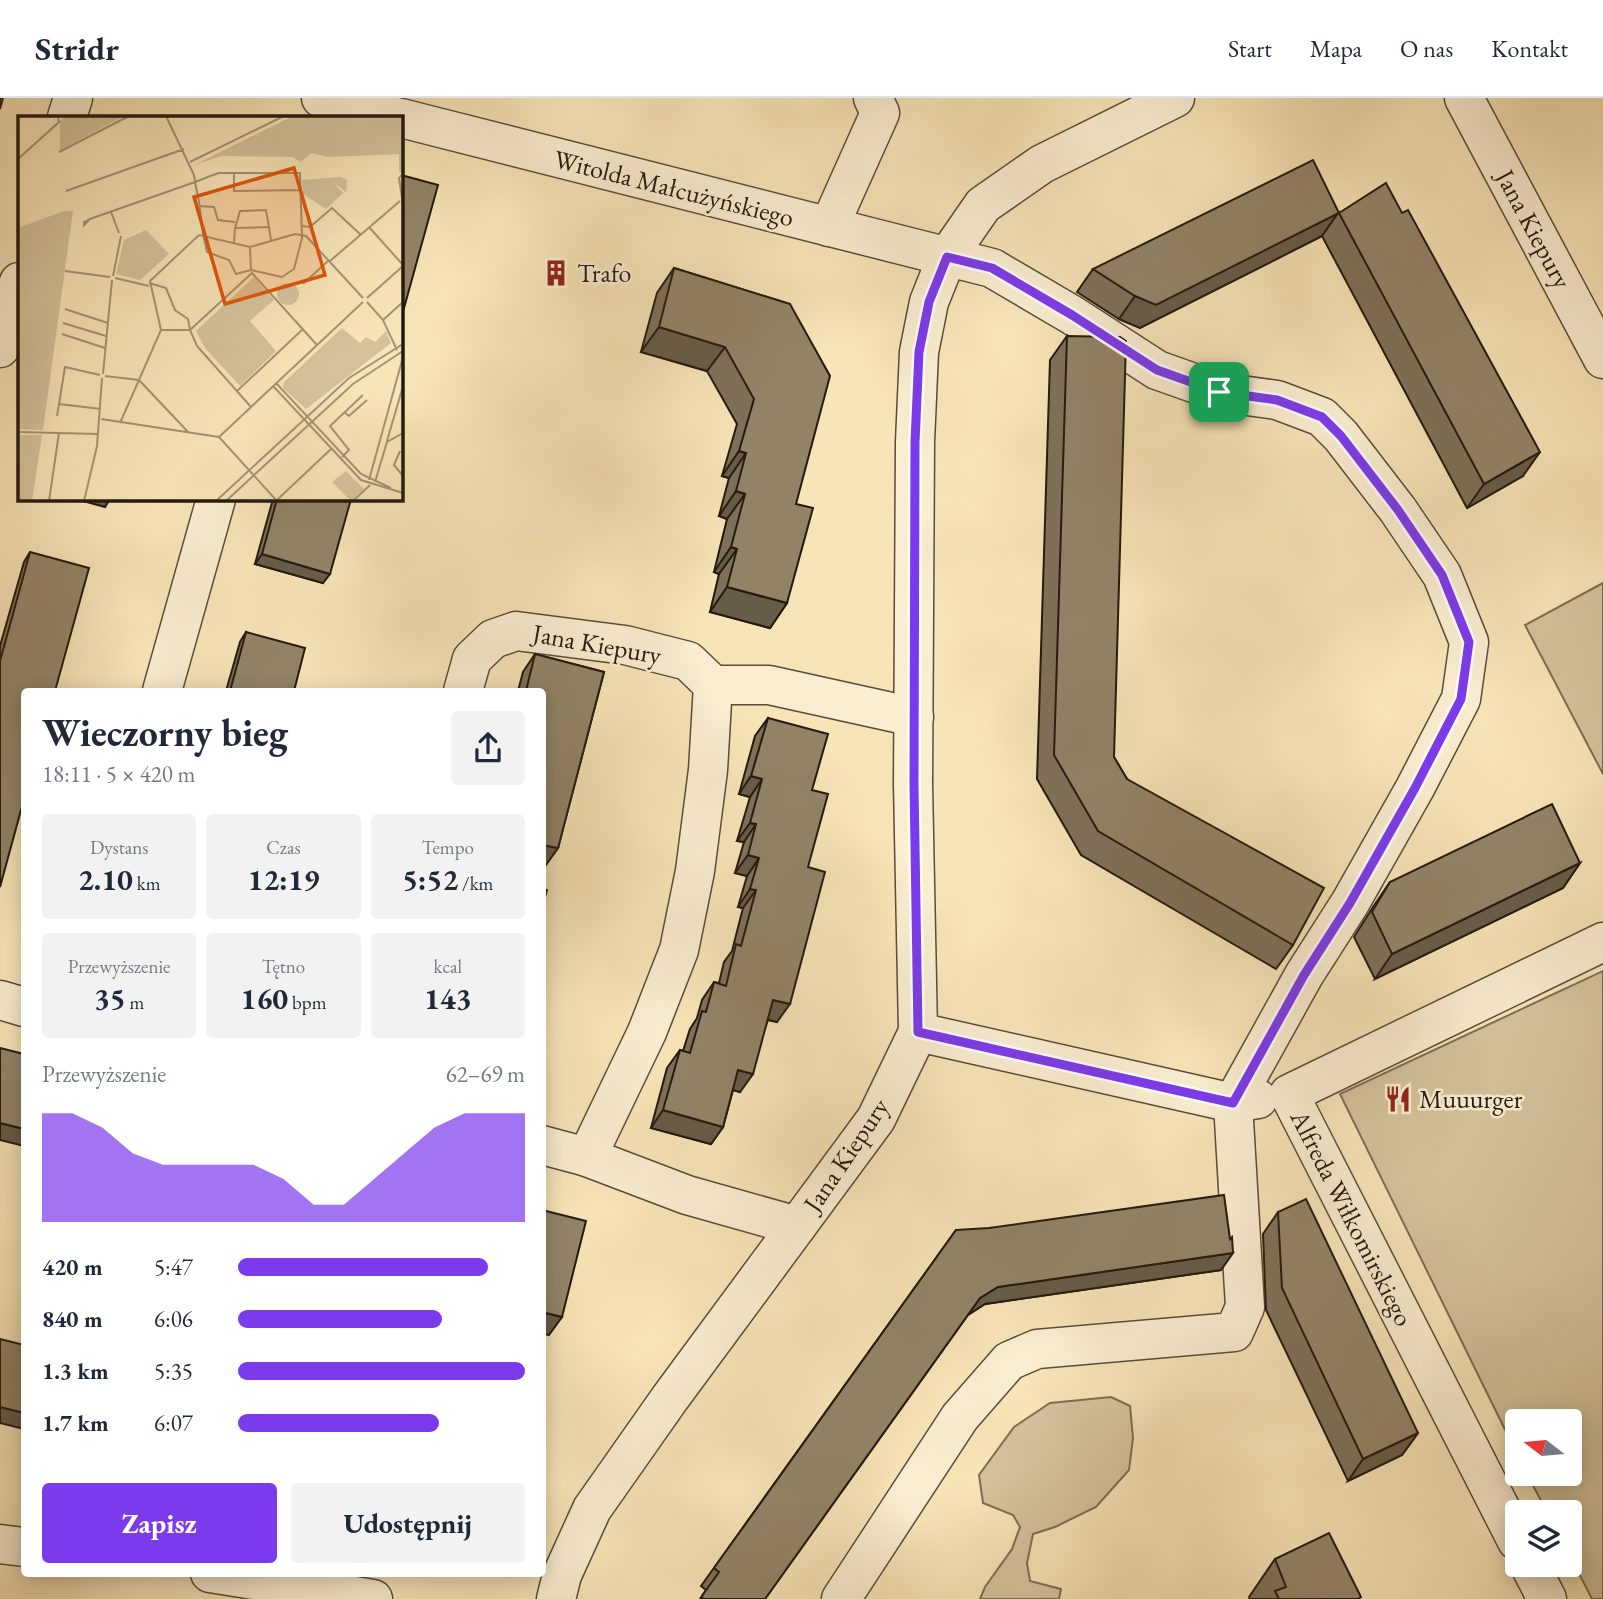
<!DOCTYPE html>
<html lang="pl">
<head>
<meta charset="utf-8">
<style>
	body { margin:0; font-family:"EB Garamond",serif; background:#f2f2f3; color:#1f2937; height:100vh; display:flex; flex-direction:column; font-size:26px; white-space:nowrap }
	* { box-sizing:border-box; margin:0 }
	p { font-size:23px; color:#747a83 }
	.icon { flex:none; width:38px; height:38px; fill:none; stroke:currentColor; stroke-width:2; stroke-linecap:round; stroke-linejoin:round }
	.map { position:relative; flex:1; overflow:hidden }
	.details { position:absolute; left:21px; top:590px; width:525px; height:889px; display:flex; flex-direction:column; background:#fff; border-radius:7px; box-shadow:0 4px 18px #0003 }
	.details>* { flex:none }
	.needle { width:46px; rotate:286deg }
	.tools { position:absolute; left:1505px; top:1311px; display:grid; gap:14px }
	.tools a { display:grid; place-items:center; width:77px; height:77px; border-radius:7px; background:#fff; box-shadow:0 4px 18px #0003; font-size:35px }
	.pin { position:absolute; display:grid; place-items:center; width:60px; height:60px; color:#fff; margin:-30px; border-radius:14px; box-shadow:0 4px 10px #0006 }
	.round { display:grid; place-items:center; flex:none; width:74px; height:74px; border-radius:7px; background:#f2f2f3 }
	.headline { display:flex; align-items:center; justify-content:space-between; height:119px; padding:0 21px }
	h1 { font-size:38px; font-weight:700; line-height:52px }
	.metrics { display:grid; grid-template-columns:repeat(3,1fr); gap:10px; height:119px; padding:7px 21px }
	.metrics div { display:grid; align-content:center; border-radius:7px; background:#f2f2f3; text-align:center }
	.metrics b { font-size:30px; font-weight:700 }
	.metrics small { font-size:19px; font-weight:400 }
	.metrics p { font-size:19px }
	.chart { height:196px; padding:14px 21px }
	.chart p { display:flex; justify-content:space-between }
	.chart svg { width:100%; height:126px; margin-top:7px; fill:#7c3aed; opacity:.7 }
	.action { display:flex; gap:14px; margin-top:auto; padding:14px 21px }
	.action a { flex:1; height:80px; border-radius:7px; background:#7c3aed; color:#fff; font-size:28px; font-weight:700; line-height:80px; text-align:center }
	.action a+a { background:#f2f2f3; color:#1f2937 }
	ul { padding:0 21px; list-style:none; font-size:23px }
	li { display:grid; grid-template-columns:112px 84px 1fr; align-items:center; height:52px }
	li i { height:18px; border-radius:9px; background:#7c3aed }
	header { display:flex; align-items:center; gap:42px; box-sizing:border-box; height:98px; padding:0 35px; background:#fff; border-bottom:2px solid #e0e1e3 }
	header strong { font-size:33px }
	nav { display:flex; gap:38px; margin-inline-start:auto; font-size:24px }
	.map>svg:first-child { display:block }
</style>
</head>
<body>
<header>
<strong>Stridr</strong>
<nav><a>Start</a><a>Mapa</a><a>O nas</a><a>Kontakt</a></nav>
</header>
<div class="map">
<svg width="1603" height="1501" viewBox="0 0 1603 1501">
	<rect width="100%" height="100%" fill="#f7e4b7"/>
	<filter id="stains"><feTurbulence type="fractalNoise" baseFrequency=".00286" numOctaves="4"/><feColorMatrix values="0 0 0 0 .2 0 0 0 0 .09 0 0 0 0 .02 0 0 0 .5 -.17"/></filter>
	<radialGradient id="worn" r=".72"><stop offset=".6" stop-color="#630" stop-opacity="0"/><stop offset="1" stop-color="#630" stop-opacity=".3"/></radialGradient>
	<g fill="#d3c29b" stroke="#7c6e56" stroke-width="2">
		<polygon points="1603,485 1603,676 1525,527"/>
		<polygon points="1603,873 1603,1501 1592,1501 1570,1458 1570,1414 1547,1414 1527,1376 1570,1376 1570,1323 1517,1323 1517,1356 1340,996"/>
		<polygon points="1111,1299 1130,1308 1133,1340 1129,1372 1096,1409 1055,1429 1033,1436 1027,1465 1030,1483 1061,1491 1059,1501 980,1501 985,1489 1012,1451 1020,1429 1013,1417 983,1405 979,1377 1014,1329 1050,1305"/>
	</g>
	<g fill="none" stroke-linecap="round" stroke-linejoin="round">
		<g stroke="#5a4c3a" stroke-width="41">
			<g id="minor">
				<polyline points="321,0 396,19"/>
				<polyline points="1464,0 1603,261"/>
				<polyline points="67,19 73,0"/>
				<polyline points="401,20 992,170 1072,217 1157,272 1219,294 1277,302 1322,319 1341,338 1398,412 1442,477 1469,544 1461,601 1415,690 1350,805 1304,877 1233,1005 1245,1209 1234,1234 1037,1251 1009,1263 960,1319 841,1501"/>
				<polyline points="829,129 880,15 873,0"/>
				<polyline points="0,250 19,184"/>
				<polyline points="162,593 216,401"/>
				<polyline points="463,593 472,561 493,541 516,533 625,547 688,563 713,587"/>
				<polyline points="0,902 24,909"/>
				<polyline points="918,934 1233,1005 1258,1001"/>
				<polyline points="542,1047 587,1059"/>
				<polyline points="797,1128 687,1097 587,1059 647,934 679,852 695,773 708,672 713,587 769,587 914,619"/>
				<polyline points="1517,1443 1289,996 1603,844"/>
				<polyline points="0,1446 24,1449"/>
				<polyline points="1529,1466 1547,1501"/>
				<polyline points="210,1475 373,1501"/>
				<polyline points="556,1501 562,1477 592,1411 670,1300 876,1021 918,934 913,686 915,344 919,254 929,204 947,159 983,107 1042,66 1175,0"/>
			</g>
		</g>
		<use href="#minor" stroke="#faedd0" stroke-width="38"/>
	</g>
	<g fill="#7e7159" stroke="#251a10" stroke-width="2">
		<polygon points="1339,114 1523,378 1467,410 1322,138 1140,230 1119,221 1077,194 1093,171"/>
		<polygon points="674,170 790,206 796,406 787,505 770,530 710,514 719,476 714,474 727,421 719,418 729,380 722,378 737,326 707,273 641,254 657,195"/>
		<polygon points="1067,238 1114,659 1127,681 1293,847 1276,871 1081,757 1037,681 1050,262"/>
		<polygon points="273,401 351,401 323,485 255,466"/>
		<polygon points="30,454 0,789 0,548 24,464"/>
		<polygon points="246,534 294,593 226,593 240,544"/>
		<polygon points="535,556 604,574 558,750 545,768 542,767 542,593 518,593 523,574"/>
		<polygon points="768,620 812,692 808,769 777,924 768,922 740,994 733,992 723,1029 711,1046 651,1030 667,970 680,952 683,953 690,931 697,920 702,902 714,884 719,885 724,864 732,853 743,810 738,809 747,778 735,775 744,744 737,743 750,699 739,696 755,638"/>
		<polygon points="1580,765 1563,790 1375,881 1354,839 1373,809 1390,784"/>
		<polygon points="1278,1114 1418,1335 1402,1357 1348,1383 1266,1212 1263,1136"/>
		<polygon points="956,1132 1221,1172 985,1206 968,1217 765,1501 700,1501 706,1492 701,1488"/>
		<polygon points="1275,1461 1360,1501 1250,1501 1249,1499"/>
	</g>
	<g fill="#665c48" stroke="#251a10" stroke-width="2">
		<polygon points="1338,115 1322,138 1140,230 1119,221 1135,198"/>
		<polygon points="659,229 725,249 707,273 641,254"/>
		<polygon points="739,353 746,355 729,380 722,378"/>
		<polygon points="1540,354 1523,378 1467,410 1484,386"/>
		<polygon points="736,393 745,396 727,421 719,418"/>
		<polygon points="76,401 110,401 105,409"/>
		<polygon points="731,449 737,451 719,476 714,474"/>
		<polygon points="262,456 330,476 323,485 255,466"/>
		<polygon points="727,489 787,505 770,530 710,514"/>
		<polygon points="751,678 762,681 750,699 739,696"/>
		<polygon points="750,725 756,726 744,744 737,743"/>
		<polygon points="542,747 558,750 545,768 542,767"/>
		<polygon points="748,757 759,760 747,778 735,775"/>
		<polygon points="1580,765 1563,790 1375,881 1392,856"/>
		<polygon points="750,791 756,792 743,810 738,809"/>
		<polygon points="773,902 790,906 777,924 761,920"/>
		<polygon points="738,972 753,976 740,994 726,990"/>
		<polygon points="663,1012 723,1029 711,1046 651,1030"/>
		<polygon points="0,1025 24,1031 24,1048 0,1042"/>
		<polygon points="1233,1155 1221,1172 985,1206 968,1217 980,1200 998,1189"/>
		<polygon points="542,1214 562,1219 549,1237 542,1236"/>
		<polygon points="0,1309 24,1315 24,1331 0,1325"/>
		<polygon points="1418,1335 1402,1357 1348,1383 1363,1361"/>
	</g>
	<g fill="#928367" stroke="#251a10" stroke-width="2">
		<polygon points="0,0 3,0 0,11"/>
		<polygon points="1313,62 1339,115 1156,207 1135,198 1093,171"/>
		<polygon points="401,77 438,87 401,221"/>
		<polygon points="1386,85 1402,115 1408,112 1540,354 1484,386 1339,115"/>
		<polygon points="674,170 790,206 830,278 796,406 813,410 787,505 727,489 737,451 731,449 745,396 736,393 746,355 739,353 754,301 725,249 659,229"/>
		<polygon points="1067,238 1120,239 1126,243 1114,659 1127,681 1324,790 1293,847 1098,733 1054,657"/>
		<polygon points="277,401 351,401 330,476 262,456"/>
		<polygon points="30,454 89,470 55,593 24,593 24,701 0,789 0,563"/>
		<polygon points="246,534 305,550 294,593 230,593"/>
		<polygon points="535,556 604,574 558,750 542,747 542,593 526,593"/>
		<polygon points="768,620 828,636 812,692 828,696 808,769 825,774 790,906 773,902 753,976 738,972 723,1029 663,1012 680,952 690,955 702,913 706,914 714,884 726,888 736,846 741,848 756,792 750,791 759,760 748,757 756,726 750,725 762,681 751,678"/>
		<polygon points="1552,706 1580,765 1392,856 1372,814 1390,784"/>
		<polygon points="542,791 547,792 542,810"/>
		<polygon points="0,950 24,956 24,1031 0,1025"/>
		<polygon points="1224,1097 1230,1141 1232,1139 1233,1155 998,1189 980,1200 765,1501 703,1501 702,1498 719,1474 714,1470 956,1132 989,1130"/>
		<polygon points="1306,1101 1418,1335 1363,1361 1282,1190 1278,1114"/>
		<polygon points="542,1112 586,1123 562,1219 542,1214"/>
		<polygon points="0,1241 24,1247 24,1315 0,1309"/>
		<polygon points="1329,1435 1361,1499 1358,1501 1279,1501 1275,1493 1286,1489 1275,1461"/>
	</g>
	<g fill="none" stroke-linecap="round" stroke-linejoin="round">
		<g stroke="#fff" stroke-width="14">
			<polygon id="route" points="947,159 992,170 1072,217 1157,272 1219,294 1277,302 1322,319 1341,338 1398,412 1442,477 1469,544 1461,601 1415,690 1350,805 1304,877 1233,1005 918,934 914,686 915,344 919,254 929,204"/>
		</g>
		<use href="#route" stroke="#7c3aed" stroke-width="9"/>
	</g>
	<defs>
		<g id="building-bare" transform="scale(2.1)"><path d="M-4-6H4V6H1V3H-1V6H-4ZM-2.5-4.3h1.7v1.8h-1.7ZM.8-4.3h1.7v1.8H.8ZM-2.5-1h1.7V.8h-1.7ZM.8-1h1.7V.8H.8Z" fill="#8f2418" stroke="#faedd0" stroke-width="2.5" paint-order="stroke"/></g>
		<g id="restaurant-bare" transform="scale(2.1)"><path d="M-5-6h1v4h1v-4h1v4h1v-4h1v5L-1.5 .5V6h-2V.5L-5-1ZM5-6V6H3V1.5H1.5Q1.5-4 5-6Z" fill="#8f2418" stroke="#faedd0" stroke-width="2.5" paint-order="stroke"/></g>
	</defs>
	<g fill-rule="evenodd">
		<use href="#building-bare" x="556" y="175"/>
		<use href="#restaurant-bare" x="1398" y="1001"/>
	</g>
	<g text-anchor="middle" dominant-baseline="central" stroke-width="5" stroke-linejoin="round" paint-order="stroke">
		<g font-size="26" fill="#251a10" stroke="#faedd0">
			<text transform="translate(674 90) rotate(14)">Witolda Małcużyńskiego</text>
			<text transform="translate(1534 131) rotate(62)">Jana Kiepury</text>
			<text transform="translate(597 546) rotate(10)">Jana Kiepury</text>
			<text transform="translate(846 1057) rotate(-56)">Jana Kiepury</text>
			<text transform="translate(1352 1120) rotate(63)">Alfreda Wiłkomirskiego</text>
		</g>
		<g font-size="26" fill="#251a10" stroke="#faedd0" text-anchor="start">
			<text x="577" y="175">Trafo</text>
			<text x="1419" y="1001">Muuurger</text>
		</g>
	</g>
	<g transform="translate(18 18)">
		<rect width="385" height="385" fill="#f7e4b7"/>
		<path d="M48,0H106L42,34V5ZM275,0H385V56H381V38L311,41L293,37L283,46L275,41L204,40L176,49ZM323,61L329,64L328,76L315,66L325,77L308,93L285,78L284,64ZM46,95H55L25,314L0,313V112ZM128,114L151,138L122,164L98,158L106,124ZM236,161L256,184L232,205L258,235L222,270L187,232L178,215ZM259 178a11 11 0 1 1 22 0a11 11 0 1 1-22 0ZM324,212L342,227L348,221L357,226L368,215L373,227L288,293L265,272L266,266ZM0,319H24L14,385H0ZM328,355L346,373L333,385L314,366Z" fill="#d3c29b"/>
		<path fill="none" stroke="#a39374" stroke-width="2" d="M41,36L111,0M0,43L41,6L40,0M172,46L266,0M216,57V75L283,74M385,58L381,62L385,88M48,75L166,33M181,90L196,91L200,104L217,106M93,96L101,117M72,103L66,109V106L72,103L177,66L195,59L201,57H282L284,122L276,153L264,161L233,154L218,158L211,144L189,136L185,118L181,86L177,66L176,59L148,0M284,110L292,111L314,92L343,119M351,111L385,149M217,112L222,95L248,94L251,111M216,127L217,112L251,111L253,125M232,131L233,155M312,145L382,85M47,155L92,161M95,160L103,120M97,162L131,170M131,167L148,172L157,194L170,203L172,214H143M285,168L311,144M349,182L385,150M349,186L365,204L379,234M47,193L90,207M365,204L385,186M45,207L88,220M44,218L87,232M85,258L94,164M87,260L121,264M121,264L171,317M258,267L343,358L373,372M255,270L343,364L385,377M219,275L285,213M41,288L83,293M233,291L179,230L172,214L234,157L299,229M326,296L331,300L349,284M39,300L47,251L82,259M83,303L201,321L259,385M102,307L143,214L132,165L181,119L232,131L277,118L288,120L345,182M0,316L80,318M201,321L345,186M369,325L385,270M382,335L376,349L385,360M324,341L331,334L312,310L345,279M351,364L385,241M357,366L369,326L385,317M259,384L313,333M31,385L41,317M66,385L79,330L84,262M198,385L331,262L385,228M208,385L335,268L385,235M335,385L352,369"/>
		<path fill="#de560c" fill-opacity="0.15" stroke="#de560c" stroke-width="3.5" d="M276,52L307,159L207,188L176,81Z"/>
		<rect width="385" height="385" fill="none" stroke="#251a10" stroke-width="3.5"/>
	</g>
	<rect width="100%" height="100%" filter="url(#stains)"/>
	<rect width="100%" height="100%" fill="url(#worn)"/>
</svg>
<div class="tools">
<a><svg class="needle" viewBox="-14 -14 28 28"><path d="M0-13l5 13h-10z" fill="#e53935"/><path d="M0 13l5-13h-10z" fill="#747a83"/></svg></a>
<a><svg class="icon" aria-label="layers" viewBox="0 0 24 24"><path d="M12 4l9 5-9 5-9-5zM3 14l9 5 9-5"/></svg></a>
</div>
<div class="pin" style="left:1219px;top:294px;background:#1e9e55"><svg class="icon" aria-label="arrive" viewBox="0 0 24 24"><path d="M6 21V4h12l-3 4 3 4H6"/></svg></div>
<section class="details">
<div class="headline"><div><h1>Wieczorny bieg</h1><p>18:11 · 5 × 420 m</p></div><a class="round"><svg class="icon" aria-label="share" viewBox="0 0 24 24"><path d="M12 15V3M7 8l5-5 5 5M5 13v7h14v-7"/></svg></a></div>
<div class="metrics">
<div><p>Dystans</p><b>2.10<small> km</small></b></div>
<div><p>Czas</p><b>12:19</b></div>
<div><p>Tempo</p><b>5:52<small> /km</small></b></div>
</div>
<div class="metrics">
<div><p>Przewyższenie</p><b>35<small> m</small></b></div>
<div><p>Tętno</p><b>160<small> bpm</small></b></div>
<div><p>kcal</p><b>143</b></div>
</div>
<div class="chart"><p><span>Przewyższenie</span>62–69 m</p>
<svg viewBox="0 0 160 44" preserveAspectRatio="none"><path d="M0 44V6L10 6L20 11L30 20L40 24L50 24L60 24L70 24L80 29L90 38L100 38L110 29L120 20L130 11L140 6L150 6L160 6V44z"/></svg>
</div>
<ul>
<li><b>420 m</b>5:47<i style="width:87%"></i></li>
<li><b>840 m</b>6:06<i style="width:71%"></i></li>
<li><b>1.3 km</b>5:35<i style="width:100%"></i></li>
<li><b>1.7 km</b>6:07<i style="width:70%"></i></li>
</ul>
<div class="action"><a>Zapisz</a><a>Udostępnij</a></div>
</section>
</div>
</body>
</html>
